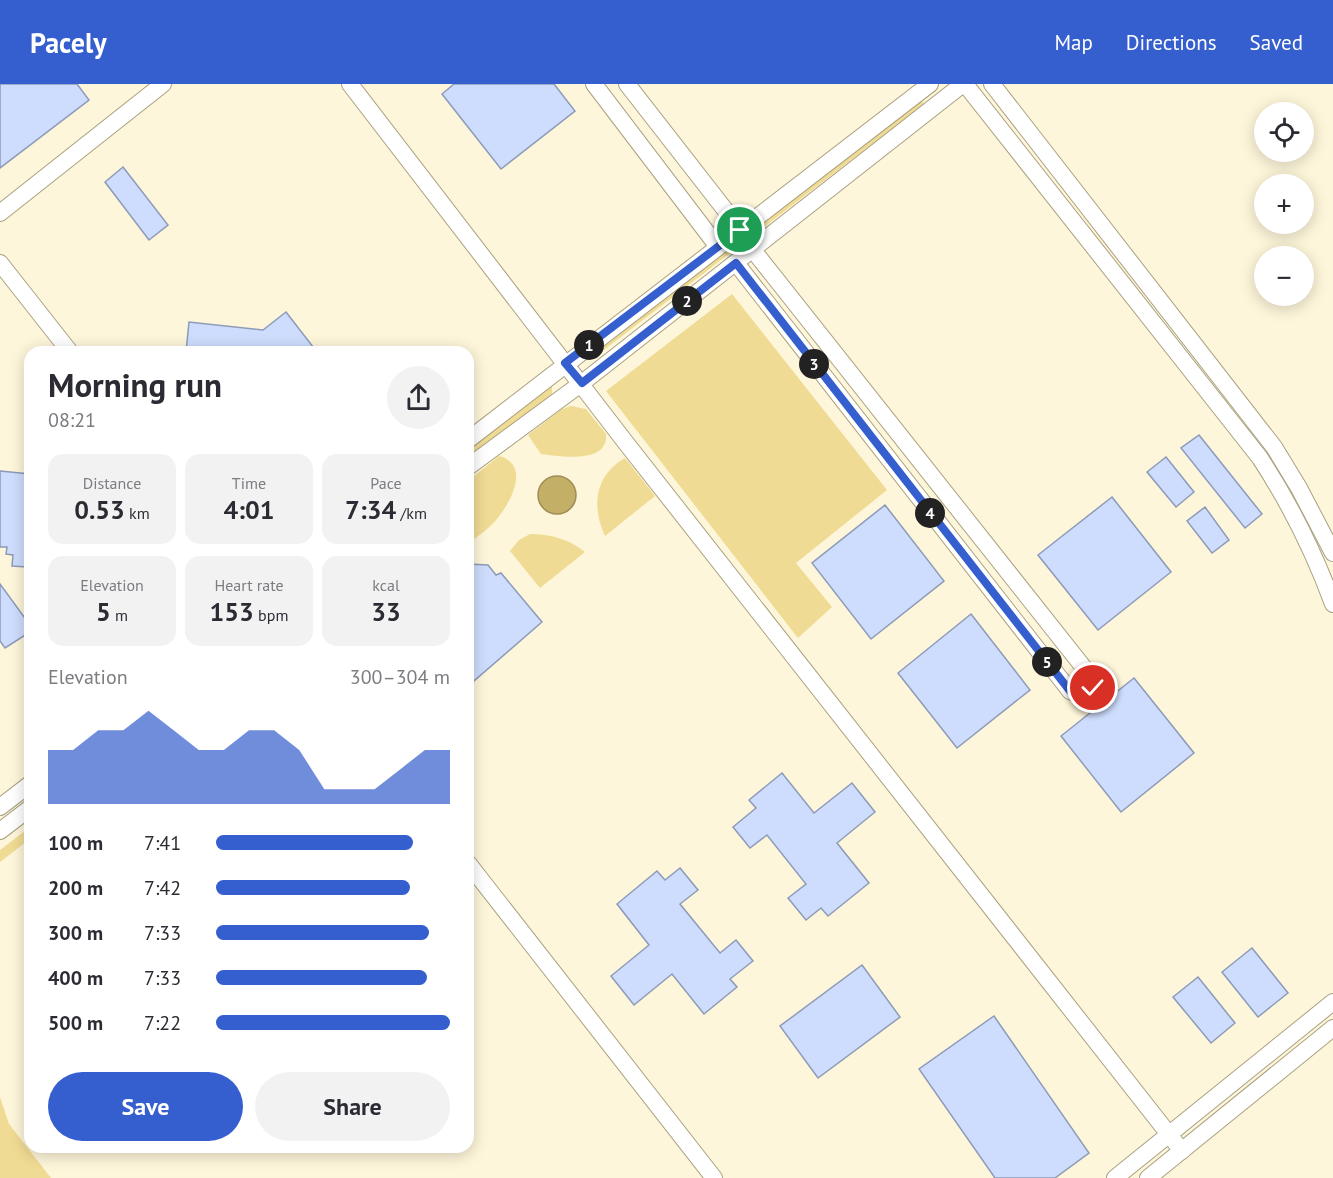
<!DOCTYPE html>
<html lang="en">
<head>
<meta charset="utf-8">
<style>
	body { margin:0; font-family:"PT Sans",sans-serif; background:#f2f2f3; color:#2b2b33; height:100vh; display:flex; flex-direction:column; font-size:22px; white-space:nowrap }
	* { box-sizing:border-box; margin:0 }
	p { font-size:20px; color:#7c7c81 }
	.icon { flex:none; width:33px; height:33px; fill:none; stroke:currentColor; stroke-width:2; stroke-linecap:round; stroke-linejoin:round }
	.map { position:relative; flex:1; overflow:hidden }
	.details { position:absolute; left:24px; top:262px; width:450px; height:807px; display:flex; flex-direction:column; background:#fff; border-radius:18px; box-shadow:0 3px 15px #0003 }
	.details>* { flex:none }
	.controls { position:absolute; left:1254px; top:18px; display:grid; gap:12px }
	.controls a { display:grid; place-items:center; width:60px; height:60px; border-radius:50%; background:#fff; box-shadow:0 3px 15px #0003; font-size:30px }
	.pin { position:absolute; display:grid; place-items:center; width:51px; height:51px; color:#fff; margin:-26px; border:3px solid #fff; border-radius:50%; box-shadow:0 2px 6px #0007 }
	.km { position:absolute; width:30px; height:30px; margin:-15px; border-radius:50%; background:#222; color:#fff; font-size:16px; line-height:30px; text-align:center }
	.round { display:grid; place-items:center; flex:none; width:63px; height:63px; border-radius:32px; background:#f2f2f3 }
	.overview { display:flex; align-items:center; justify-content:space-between; height:102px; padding:0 24px }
	h1 { font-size:33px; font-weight:700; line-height:45px }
	.stats { display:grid; grid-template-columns:repeat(3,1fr); gap:9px; height:102px; padding:6px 24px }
	.stats div { display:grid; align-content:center; border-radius:15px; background:#f2f2f3; text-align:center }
	.stats b { font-size:26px; font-weight:700 }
	.stats small { font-size:16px; font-weight:400 }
	.stats p { font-size:16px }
	.chart { height:168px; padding:12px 24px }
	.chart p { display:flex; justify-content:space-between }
	.chart svg { width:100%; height:108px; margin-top:6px; fill:#355ece; opacity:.7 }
	.cta { display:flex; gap:12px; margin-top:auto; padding:12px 24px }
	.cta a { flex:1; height:69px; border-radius:36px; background:#355ece; color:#fff; font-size:24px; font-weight:700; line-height:69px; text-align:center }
	.cta a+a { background:#f2f2f3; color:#2b2b33 }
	ul { padding:0 24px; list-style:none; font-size:20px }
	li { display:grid; grid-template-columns:96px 72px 1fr; align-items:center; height:45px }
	li i { height:15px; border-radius:8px; background:#355ece }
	header { display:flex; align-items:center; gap:36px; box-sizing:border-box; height:84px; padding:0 30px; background:#355ece; color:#fff }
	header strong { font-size:28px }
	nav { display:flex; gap:33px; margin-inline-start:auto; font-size:21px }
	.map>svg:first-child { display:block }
</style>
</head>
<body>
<header>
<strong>Pacely</strong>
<nav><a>Map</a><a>Directions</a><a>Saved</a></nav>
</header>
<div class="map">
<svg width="1333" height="1094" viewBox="0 0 1333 1094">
	<rect width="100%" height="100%" fill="#fef6da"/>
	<g fill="#f0db94">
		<polygon points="921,16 924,20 600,269 598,266"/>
		<polygon points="732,210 887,406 796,479 832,523 798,554 606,307"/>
		<polygon points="547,303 552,303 552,310 468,375 468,365"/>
		<path d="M571,322L586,325L606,350C609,381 558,372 541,370L528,351L562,325Z"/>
		<path d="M499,372C529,380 513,414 500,431C492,443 479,451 468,460V397Z"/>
		<path d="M625,374L655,412L605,452C591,422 595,391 625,374Z"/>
		<path d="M530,450C550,450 569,455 585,468L540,504L510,467L519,456Z"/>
		<polygon points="30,743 30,755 0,778 0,766"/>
		<polygon points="0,1013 9,1040 51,1094 0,1094"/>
	</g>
	<circle fill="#c4af66" stroke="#9d8d56" stroke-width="1.5" cx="557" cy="411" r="19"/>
	<g fill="#ceddfd" stroke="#8d9bb9" stroke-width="1.5">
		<polygon points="0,0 77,0 89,16 0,84"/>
		<polygon points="454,0 554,0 575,27 501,85 442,10"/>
		<polygon points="123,83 168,141 149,156 105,98"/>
		<polygon points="286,228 317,268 186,268 189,238 263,246"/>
		<polygon points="1199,351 1262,430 1245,444 1181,364"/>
		<polygon points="1166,373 1194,408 1176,423 1147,388"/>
		<polygon points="0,387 30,390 30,468 27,483 12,482 13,471 6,470 7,463 0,463"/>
		<polygon points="1112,413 1171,488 1098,546 1038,471"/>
		<polygon points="885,421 944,497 871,555 812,479"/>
		<polygon points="1205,423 1229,456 1212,469 1187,437"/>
		<polygon points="468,480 488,481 496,491 501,489 542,538 468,602"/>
		<polygon points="0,500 30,541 30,548 5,564 0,557"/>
		<polygon points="971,530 1030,606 957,664 898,589"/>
		<polygon points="1134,594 1194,669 1121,728 1061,652"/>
		<polygon points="782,689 814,729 852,699 875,728 837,759 869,799 828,832 821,824 806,836 788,814 806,800 767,751 750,764 733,743 756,724 749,716"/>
		<polygon points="680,784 698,806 680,820 720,869 736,856 753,877 730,895 737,903 704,930 672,890 634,921 611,892 649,861 617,820 657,787 665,796"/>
		<polygon points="1252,864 1288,909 1258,933 1222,888"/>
		<polygon points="862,881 900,933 818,994 780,942"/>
		<polygon points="1198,893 1235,939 1211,959 1173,913"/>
		<polygon points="994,932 1089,1069 1055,1094 995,1094 919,985"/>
	</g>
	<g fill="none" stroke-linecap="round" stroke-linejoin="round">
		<g stroke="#aaa180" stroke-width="18">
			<g id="minor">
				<polyline points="350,0 626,359 1182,1067"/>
				<polyline points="594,0 718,163"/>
				<polyline points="627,0 740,145"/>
				<path d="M965,0L1260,374C1290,420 1314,468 1333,520"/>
				<polyline points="992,0 1274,363 1299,404 1333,469"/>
				<polyline points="0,129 163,0"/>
				<polyline points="0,179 70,268"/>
				<polyline points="736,179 1070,607 1080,611 1088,610 1093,604 1092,594 753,166"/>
				<polyline points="468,356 930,0"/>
				<polyline points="468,383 582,299 963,0"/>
				<polyline points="0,723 30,700"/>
				<polyline points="0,747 30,724"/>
				<polyline points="468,779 714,1094"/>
				<polyline points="1115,1094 1333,918"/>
				<polyline points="1148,1094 1333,944"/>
			</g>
		</g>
		<use href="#minor" stroke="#fff" stroke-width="16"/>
	</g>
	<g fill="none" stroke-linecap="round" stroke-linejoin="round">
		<g stroke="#fff" stroke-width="12">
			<polyline id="route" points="740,146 565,279 582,299 736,179 1070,607 1080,611 1089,610 1093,604"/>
		</g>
		<use href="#route" stroke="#355ece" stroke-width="8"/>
	</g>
</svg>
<div class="controls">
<a><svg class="icon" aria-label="locate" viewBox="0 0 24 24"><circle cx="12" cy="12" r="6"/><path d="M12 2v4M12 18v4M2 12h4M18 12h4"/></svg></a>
<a>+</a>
<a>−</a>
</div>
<div class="pin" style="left:740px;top:146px;background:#1e9e55"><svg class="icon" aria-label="arrive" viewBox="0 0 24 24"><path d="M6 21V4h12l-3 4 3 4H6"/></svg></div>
<div class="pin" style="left:1093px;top:604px;background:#d93025"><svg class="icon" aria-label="check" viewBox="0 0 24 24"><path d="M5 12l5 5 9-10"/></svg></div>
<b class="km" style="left:589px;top:261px">1</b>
<b class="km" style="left:687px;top:217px">2</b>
<b class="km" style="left:814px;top:280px">3</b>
<b class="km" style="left:930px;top:429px">4</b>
<b class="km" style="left:1047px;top:578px">5</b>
<section class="details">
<div class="overview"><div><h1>Morning run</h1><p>08:21</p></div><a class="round"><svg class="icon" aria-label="share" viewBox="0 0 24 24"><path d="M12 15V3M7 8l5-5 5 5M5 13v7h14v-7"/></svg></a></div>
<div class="stats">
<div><p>Distance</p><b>0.53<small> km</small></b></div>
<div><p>Time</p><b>4:01</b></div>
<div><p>Pace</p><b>7:34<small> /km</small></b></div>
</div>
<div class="stats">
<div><p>Elevation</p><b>5<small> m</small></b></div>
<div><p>Heart rate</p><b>153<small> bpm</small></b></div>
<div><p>kcal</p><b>33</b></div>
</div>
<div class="chart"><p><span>Elevation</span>300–304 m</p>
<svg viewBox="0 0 160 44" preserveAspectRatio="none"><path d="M0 44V22L10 22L20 14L30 14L40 6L50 14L60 22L70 22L80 14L90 14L100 22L110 38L120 38L130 38L140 30L150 22L160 22V44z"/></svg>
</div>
<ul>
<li><b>100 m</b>7:41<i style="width:84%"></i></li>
<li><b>200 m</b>7:42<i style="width:83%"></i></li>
<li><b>300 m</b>7:33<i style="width:91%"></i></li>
<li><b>400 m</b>7:33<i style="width:90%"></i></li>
<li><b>500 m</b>7:22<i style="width:100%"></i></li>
</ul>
<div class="cta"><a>Save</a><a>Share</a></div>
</section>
</div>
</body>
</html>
